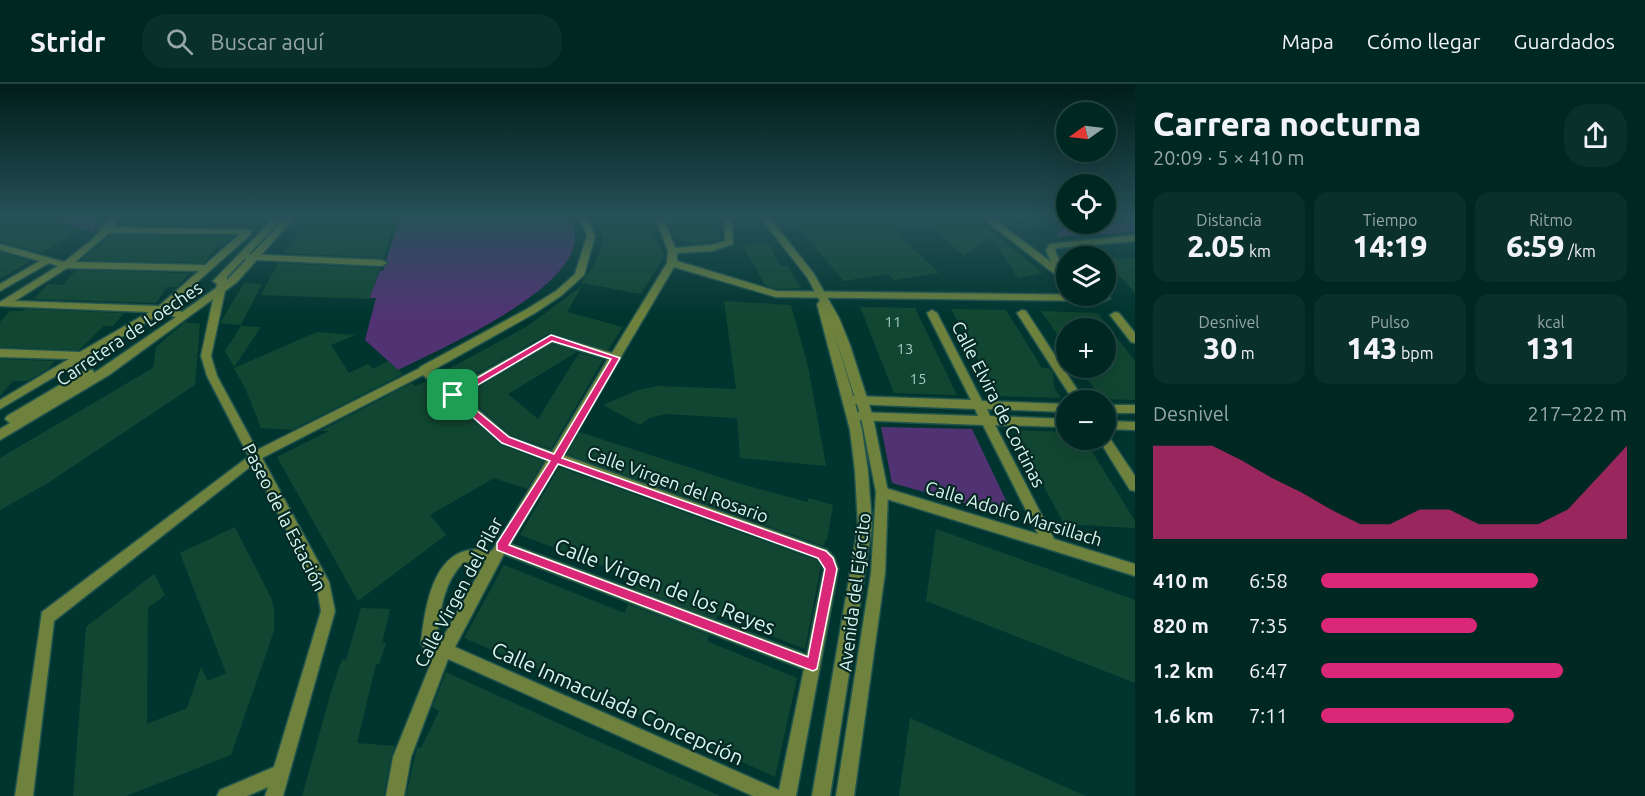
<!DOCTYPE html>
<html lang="es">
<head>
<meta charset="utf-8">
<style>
	body { margin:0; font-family:Ubuntu,sans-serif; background:#0a302b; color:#f1f3f6; height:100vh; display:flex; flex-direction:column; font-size:22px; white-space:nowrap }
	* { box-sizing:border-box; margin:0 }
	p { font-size:20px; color:#95a6a6 }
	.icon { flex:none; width:33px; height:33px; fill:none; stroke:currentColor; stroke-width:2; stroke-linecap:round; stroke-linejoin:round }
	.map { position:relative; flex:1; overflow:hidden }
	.sheet { display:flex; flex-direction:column; background:#002823; width:510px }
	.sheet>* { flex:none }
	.needle { width:39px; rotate:256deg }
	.buttons { position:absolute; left:1056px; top:18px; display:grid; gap:12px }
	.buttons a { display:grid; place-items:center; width:60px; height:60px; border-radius:50%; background:#002823; box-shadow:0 6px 24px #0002,0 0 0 2px #224441; font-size:30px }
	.pin { position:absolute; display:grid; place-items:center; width:51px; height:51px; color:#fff; margin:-26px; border-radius:12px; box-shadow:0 3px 9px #0006 }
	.round { display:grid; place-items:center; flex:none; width:63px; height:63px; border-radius:24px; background:#0a302b }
	.headline { display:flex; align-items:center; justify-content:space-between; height:102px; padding:0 18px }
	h1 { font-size:33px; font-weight:800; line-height:45px }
	.stats { display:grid; grid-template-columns:repeat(3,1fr); gap:9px; height:102px; padding:6px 18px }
	.stats div { display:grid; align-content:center; border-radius:15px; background:#0a302b; text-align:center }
	.stats b { font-size:30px; font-weight:800 }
	.stats small { font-size:16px; font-weight:400 }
	.stats p { font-size:16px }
	.chart { height:168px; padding:12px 18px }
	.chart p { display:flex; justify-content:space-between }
	.chart svg { width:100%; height:108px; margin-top:6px; fill:#db2777; opacity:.7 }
	ul { padding:0 18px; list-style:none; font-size:20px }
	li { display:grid; grid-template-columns:96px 72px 1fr; align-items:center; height:45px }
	li i { height:15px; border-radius:8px; background:#db2777 }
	header { display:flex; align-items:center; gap:36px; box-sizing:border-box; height:84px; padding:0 30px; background:#002823; border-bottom:2px solid #224441 }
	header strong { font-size:28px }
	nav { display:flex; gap:33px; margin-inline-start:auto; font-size:21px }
	.search { width:420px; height:54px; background:#0a302b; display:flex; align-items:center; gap:15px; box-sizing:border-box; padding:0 21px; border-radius:24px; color:#95a6a6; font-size:22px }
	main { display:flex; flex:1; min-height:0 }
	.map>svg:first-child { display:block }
</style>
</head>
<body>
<header>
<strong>Stridr</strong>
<div class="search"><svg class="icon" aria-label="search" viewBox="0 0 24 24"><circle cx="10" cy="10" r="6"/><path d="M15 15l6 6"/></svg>Buscar aquí</div>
<nav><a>Mapa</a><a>Cómo llegar</a><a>Guardados</a></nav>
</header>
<main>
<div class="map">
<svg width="1135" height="712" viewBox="0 0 1135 712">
	<rect width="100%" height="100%" fill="#00352f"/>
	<g fill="#513374">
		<polygon points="42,133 99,133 94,148"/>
		<path d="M400,133H571C573,140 576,149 575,156C570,209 441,264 398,286L365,256L376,214H369L380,187H383Z"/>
		<polygon points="1106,133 1135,133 1135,148 1057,153 1059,147 1070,142 1071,140 1106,140"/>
		<polygon points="881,343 972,345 1014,433 892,399"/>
	</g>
	<g fill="#114732">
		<polygon points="0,133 31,133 78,147 42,169 0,158"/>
		<polygon points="130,133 192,133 245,135 239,143 123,141"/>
		<polygon points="311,133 395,133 384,174 283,169"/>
		<polygon points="598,133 653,133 658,148 652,146 664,172 641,210 581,199 595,179 603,159"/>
		<polygon points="665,133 706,133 723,155 695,159 673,153"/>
		<polygon points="789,133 880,133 939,189 894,196 888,190 844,197"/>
		<polygon points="920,133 974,133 1043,189 1018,194 991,154 964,172"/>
		<polygon points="111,151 232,152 223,162 217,162 204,179 81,176"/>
		<polygon points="768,159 781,182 788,182 801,204 776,205 765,201 742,161"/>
		<polygon points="0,168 30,177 0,195"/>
		<polygon points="1135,174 1135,209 1121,193 1106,192 1106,175"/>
		<polygon points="278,179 380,184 369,215 261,211"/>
		<polygon points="76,186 190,189 177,203 167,203 156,219 34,215 48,200 63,201"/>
		<polygon points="244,199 262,200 241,241 220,239"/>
		<polygon points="582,202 567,228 623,243 608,266 550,249 454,302 439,290 526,243"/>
		<polygon points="724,217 791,221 808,282 826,382 740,374 737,334 666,330 649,334 640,341 603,321 638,306 658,302 736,305"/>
		<polygon points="860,223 915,224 957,311 894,309"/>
		<polygon points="25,225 124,229 113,242 104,242 79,266 0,263 0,238 10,227 23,227"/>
		<polygon points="951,225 1006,226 1042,284 1049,284 1053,289 1054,303 1061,314 998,312"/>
		<polygon points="1041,227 1098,229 1135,277 1135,316 1101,315 1080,284 1106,284 1106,244 1066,244 1066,263"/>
		<polygon points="185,238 200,240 195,301 48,399 0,426 0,374 153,284 156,263"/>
		<polygon points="241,242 261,243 234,283 225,267"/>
		<polygon points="317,248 355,251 331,261 349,289 368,280 373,285 388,277 403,290 292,346 261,344 246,306 234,284"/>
		<polygon points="552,260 577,268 508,310 538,335 579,269 603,276 551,365 511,351 465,311"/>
		<polygon points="0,275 55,277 48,285 27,297 13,297 0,312"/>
		<polygon points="427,297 501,361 544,377 527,405 494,394 430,431 446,451 358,517 277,373 329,347 320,347 412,299 415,302"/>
		<polygon points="1014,346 1066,348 1066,356 1085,356 1135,437 1135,444 1064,440"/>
		<polygon points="579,348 741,400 807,418 809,414 833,421 827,456 825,455 824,462 566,370"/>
		<polygon points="559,383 816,476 821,481 805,565 717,531 716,535 634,504 638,495 520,451"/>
		<polygon points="235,443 271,514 274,525 274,547 231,671 126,712 73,712 86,543 154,490 165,511 148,524 147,640 187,624 201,583 208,597 226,589 180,469"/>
		<polygon points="936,445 1135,516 1135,599 926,517"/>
		<polygon points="504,481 622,528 625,528 628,520 709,551 707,557 797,594 775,693 577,602 464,554"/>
		<polygon points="361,524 390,525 382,559 386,559 379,580 376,580 357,659 395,662 391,673 384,712 302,712 331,608 342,575 346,576"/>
		<polygon points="446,588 573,646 720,712 406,712 417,663 421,664 439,627 432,623"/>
		<polygon points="910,634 1086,712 899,712"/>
	</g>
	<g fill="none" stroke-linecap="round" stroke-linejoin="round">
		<g stroke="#22544e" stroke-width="3">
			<polygon id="service" points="244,170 382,176 387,179 382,182 241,175 239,173"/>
		</g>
		<g stroke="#22544e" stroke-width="3">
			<g id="pedestrian">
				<polygon points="579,133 587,133 595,152 584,191 562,211 535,229 428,289 420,289 419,286 420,283 527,225 556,207 575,190 587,152"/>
				<polygon points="256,367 260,369 262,372 260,375 54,537 33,712 15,712 42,528"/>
			</g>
		</g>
		<g stroke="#22544e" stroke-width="3">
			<g id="minor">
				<path d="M112,133H120L113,143L251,146V150L168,224L182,228L216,204L217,200L213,197L215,195L275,133H284L227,193V196L286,133H295L237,198L225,207L211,272L217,292L257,366L424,282L454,305L551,251L612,269L667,179L668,167L655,133H663L675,164L711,161L725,157L724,133H732L733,160L712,167L677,169V177L776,207L1106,211L1110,214L1105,217L776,213L674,183L563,371L827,466L834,473L838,485L796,712H753L448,575L411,673L404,712H386L393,673L435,569L424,564L421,559C426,517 435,454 492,467L547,376L502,359L423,291L262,374L329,498L335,527L283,712H265L268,703L247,712H217L220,706L274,683L321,527L317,504L207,292L201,272L213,215L109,291L0,356V345L10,339L5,335L7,332L85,286H93L94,289L176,233L162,229L0,325V316L69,275L0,273V265L80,268L149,228L0,222V218L58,182L49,179L0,207V200L40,177L0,166V160L64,178L92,156ZM109,149L240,150L205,181L75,178ZM67,184L199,187L159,222L15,217ZM552,258L608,275L552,368L510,353L461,311ZM558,380L817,474L823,480L824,485L807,571L510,460ZM504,470L804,585L779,706L455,563ZM476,477L485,478L441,557L437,555C440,528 443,499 463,479Z"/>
				<path d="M981,133H991L1051,178L1046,166L1050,160L1135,151V157L1056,164L1055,166C1058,177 1067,185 1066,196L1056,191Z"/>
				<polygon points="932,226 937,229 982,317 1066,320 1066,328 987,325 990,332 1066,335 1066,343 995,341 1054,455 1135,480 1135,492 877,412 876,408 877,404 882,403 1038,450 983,341 853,336 847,332 853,328 978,332 975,325 852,320 846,316 852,312 971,316 927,229"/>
				<polygon points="1022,226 1026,227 1084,316 1073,316 1017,229"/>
				<polygon points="1115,228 1119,229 1135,249 1135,259 1131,258 1110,231"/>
				<rect x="1106" y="321" width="29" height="8"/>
				<polygon points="1106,337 1135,338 1135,346 1106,345"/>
				<polygon points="1106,352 1109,353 1135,392 1135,407 1130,406 1099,356 1106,356"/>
			</g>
		</g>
		<g stroke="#22544e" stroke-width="3">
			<polygon id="tertiary" points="760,133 769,133 814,190 839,234 850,261 873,333 888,408 885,489 854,712 836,712 871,489 876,408 861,333 833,245 851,304 862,346 868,387 872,442 830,712 812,712 858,442 855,387 850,346 817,220 820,217 807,193"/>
		</g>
		<use href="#service" fill="#6e823d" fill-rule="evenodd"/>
		<use href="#pedestrian" fill="#6e823d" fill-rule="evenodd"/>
		<use href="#minor" fill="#6e823d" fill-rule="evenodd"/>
		<use href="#tertiary" fill="#6e823d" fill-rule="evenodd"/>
	</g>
	<linearGradient id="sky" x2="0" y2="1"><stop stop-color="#001d1a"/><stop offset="0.57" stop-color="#265158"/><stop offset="1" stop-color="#265158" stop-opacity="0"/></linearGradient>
	<rect width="1135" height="233" fill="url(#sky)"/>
	<path fill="#db2777" stroke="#fff" stroke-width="1.5" fill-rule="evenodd" d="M551,251L620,274L562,374L826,467L833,474L837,485L817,585L813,587L497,466V459L550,377L502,359L448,311ZM552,257L611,275L554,370L509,353L459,312ZM558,380L818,474L825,485L808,573L509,461Z"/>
	<g text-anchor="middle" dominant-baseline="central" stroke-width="4.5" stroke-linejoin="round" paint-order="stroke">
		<g font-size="15" fill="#a6cac0">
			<text x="893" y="237">11</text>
			<text x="905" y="264">13</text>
			<text x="918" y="294">15</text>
		</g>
		<g font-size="18" fill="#d7f6f0" stroke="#062924">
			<text transform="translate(129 249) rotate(-34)">Carretera de Loeches</text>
			<text transform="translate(999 320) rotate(63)">Calle Elvira de Cortinas</text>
			<text transform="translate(678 400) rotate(20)">Calle Virgen del Rosario</text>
			<text transform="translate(1014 429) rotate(17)">Calle Adolfo Marsillach</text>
			<text transform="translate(285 433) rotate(63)">Paseo de la Estación</text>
			<text transform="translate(458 508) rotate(-62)">Calle Virgen del Pilar</text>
			<text transform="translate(854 508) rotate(-83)">Avenida del Ejército</text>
		</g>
		<g font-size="21" fill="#d7f6f0" stroke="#062924">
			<text transform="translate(665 502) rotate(21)">Calle Virgen de los Reyes</text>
			<text transform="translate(618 619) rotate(24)">Calle Inmaculada Concepción</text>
		</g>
	</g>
</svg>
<div class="buttons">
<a><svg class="needle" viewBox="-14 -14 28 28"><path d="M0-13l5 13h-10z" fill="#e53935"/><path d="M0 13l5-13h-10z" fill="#95a6a6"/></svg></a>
<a><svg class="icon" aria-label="locate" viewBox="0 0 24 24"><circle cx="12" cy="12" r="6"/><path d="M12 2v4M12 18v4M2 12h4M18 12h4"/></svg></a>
<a><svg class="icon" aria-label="layers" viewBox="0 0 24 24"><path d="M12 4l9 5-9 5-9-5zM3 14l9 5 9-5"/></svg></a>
<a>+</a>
<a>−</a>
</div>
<div class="pin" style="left:453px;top:311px;background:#1e9e55"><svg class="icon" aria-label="arrive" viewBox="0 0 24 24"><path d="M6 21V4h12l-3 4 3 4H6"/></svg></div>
</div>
<section class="sheet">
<div class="headline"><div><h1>Carrera nocturna</h1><p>20:09 · 5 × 410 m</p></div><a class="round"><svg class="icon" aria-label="share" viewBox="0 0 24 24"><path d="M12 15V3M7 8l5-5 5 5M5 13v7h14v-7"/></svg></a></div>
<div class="stats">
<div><p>Distancia</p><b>2.05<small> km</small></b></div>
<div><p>Tiempo</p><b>14:19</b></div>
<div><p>Ritmo</p><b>6:59<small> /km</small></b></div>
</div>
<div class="stats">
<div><p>Desnivel</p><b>30<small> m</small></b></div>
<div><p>Pulso</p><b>143<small> bpm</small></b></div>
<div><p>kcal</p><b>131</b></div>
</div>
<div class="chart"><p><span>Desnivel</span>217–222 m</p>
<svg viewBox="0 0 160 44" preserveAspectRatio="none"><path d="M0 44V6L10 6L20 6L30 12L40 19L50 25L60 32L70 38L80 38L90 32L100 32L110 38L120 38L130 38L140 32L150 19L160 6V44z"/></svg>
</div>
<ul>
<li><b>410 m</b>6:58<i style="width:71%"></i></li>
<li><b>820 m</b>7:35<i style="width:51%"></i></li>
<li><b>1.2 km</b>6:47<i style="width:79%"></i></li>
<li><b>1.6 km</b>7:11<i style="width:63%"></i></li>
</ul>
</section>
</main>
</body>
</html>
